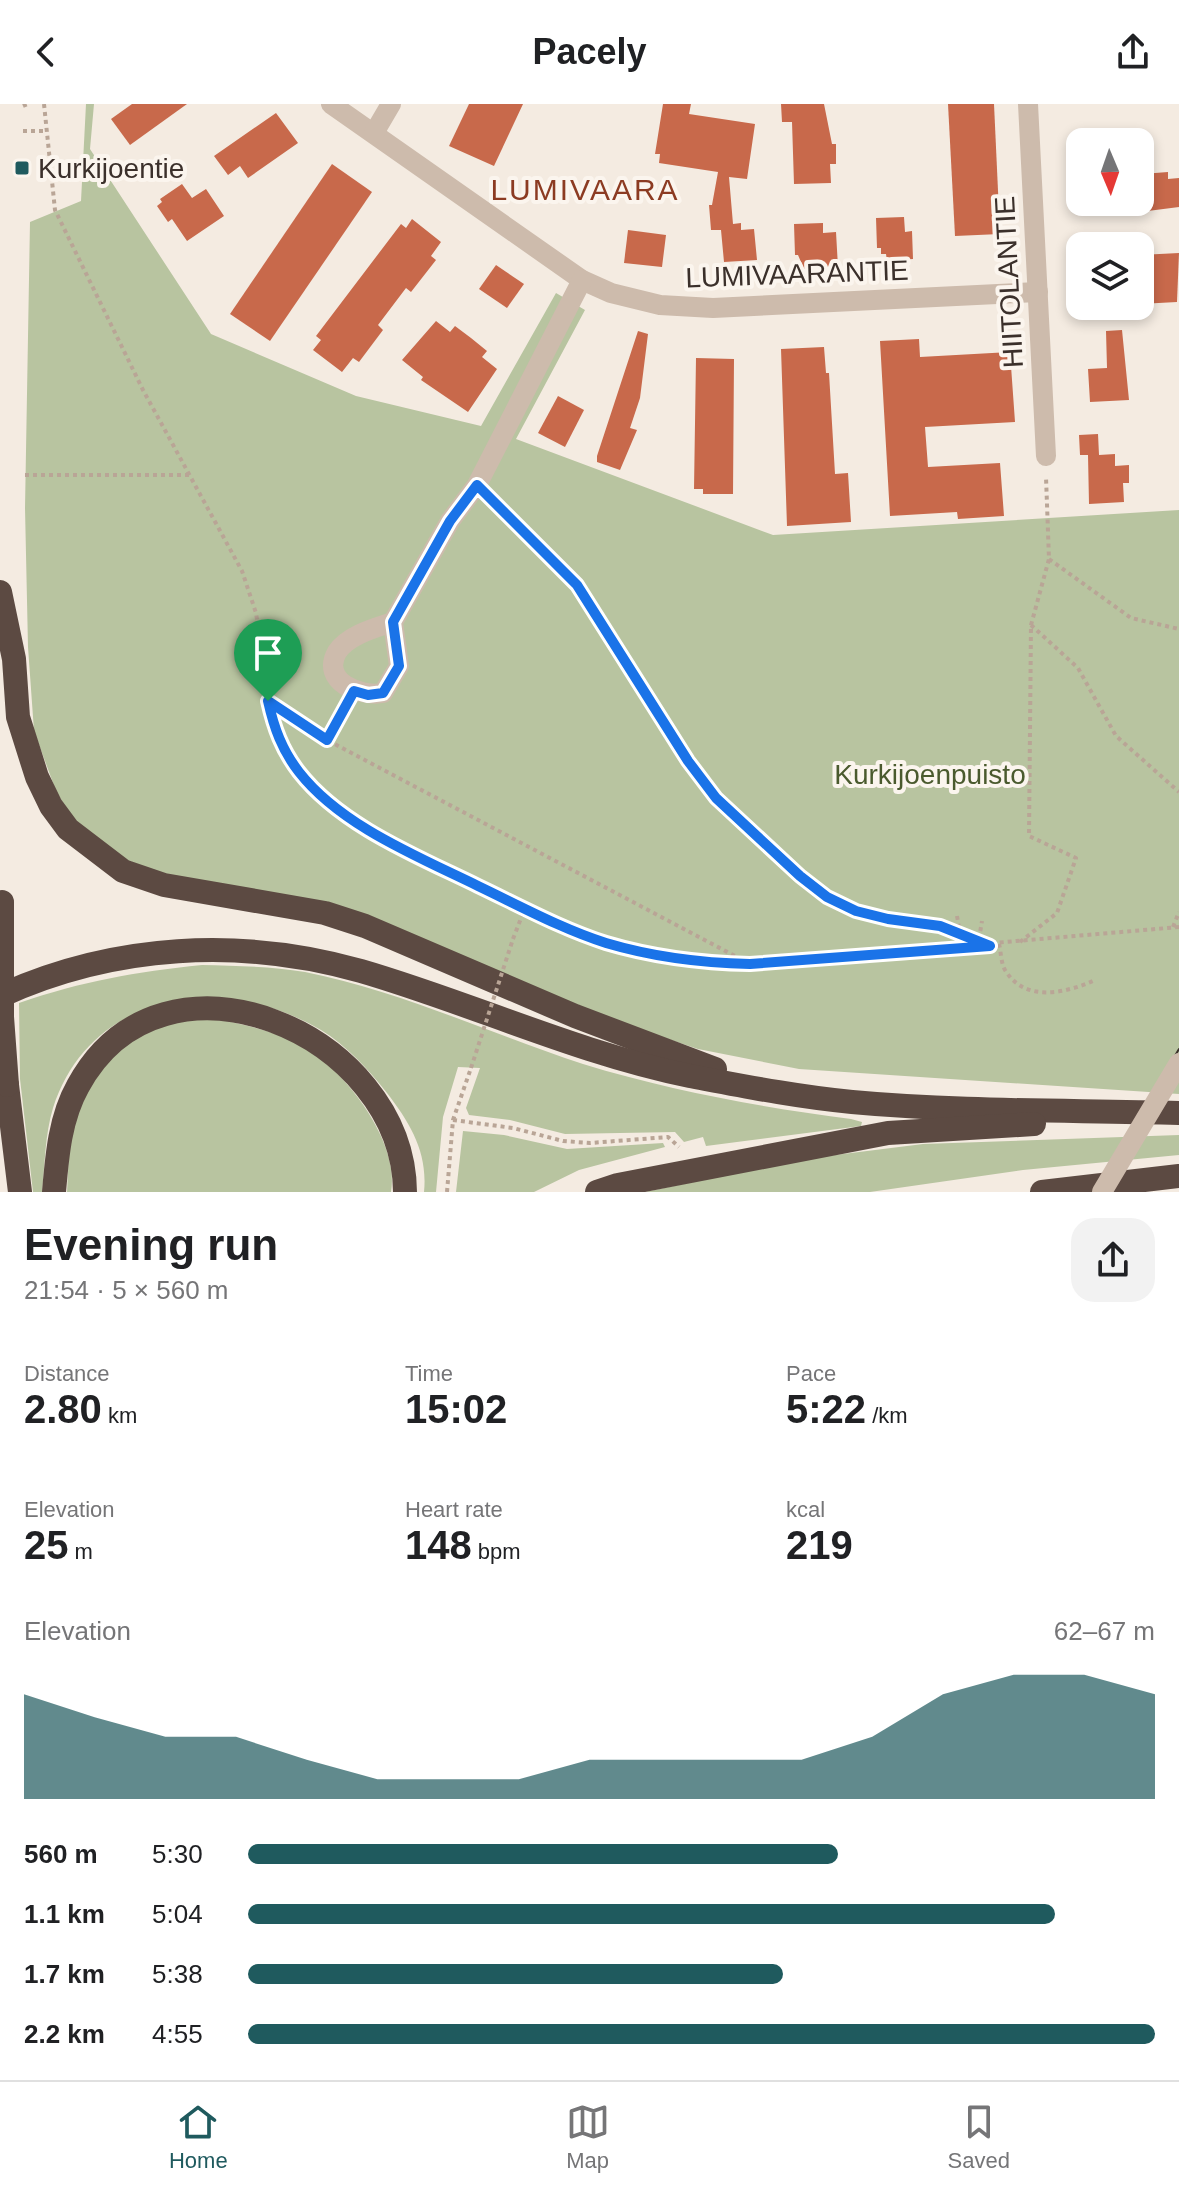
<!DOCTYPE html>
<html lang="en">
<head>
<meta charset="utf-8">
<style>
	body { margin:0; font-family:Helvetica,sans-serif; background:#f2f2f2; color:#202124; height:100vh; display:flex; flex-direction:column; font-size:30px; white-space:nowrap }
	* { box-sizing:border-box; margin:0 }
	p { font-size:26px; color:#757577 }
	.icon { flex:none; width:44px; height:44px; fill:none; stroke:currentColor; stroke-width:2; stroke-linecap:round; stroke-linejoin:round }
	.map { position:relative; height:1088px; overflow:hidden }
	.panel { display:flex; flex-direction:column; background:#fff; flex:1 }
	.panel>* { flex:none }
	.needle { width:52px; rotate:178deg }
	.buttons { position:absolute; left:1066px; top:24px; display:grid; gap:16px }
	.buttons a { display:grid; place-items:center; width:88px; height:88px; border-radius:16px; background:#fff; box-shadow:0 4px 12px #0003; font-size:40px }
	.pin { position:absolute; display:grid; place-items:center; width:68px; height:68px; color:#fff; margin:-82px -34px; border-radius:50% 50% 50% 0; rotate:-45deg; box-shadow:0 0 8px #0007 }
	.pin .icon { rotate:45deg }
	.round { display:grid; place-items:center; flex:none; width:84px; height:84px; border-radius:24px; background:#f2f2f2 }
	.overview { display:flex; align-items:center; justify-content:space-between; height:136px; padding:0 24px }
	h1 { font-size:44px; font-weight:600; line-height:60px }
	.metrics { display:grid; grid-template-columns:repeat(3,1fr); gap:12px; height:136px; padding:8px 24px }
	.metrics div { display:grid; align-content:center }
	.metrics b { font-size:40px; font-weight:600 }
	.metrics small { font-size:22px; font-weight:400 }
	.metrics p { font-size:22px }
	.chart { height:224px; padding:16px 24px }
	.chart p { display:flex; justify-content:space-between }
	.chart svg { width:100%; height:144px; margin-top:8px; fill:#1f5a5e; opacity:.7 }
	ul { padding:0 24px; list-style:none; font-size:26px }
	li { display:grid; grid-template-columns:128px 96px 1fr; align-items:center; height:60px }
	li i { height:20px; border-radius:10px; background:#1f5a5e }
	header { display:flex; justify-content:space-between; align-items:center; height:104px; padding:0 24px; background:#fff; font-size:36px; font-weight:600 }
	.dock { display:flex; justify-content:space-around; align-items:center; height:112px; border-top:2px solid #e0e0e0; background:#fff; font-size:22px; color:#757577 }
	.dock a { display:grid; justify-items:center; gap:4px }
	.dock .selected { color:#1f5a5e }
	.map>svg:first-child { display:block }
</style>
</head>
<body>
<header><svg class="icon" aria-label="back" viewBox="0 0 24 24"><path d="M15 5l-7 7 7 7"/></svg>Pacely<svg class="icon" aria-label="share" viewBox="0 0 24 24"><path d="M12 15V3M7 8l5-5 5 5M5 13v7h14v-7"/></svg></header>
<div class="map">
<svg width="1179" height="1088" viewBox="0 0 1179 1088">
	<rect width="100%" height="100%" fill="#f4ebe1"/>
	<g fill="#b8c4a0">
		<polygon points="86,0 94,0 90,45 211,230 356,292 481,322 556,189 585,206 516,335 773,431 1179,406 1179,990 799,965 698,945 572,903 485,865 130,759 72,714 56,687 34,627 28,543 25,404 30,118 81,97"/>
		<path d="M202,861C236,862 272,862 305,868C401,887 491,930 583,960C671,987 760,1003 851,1015L862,1018L861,1022L706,1042L703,1033L684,1038L675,1028L565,1030L510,1016L469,1011L466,1004L480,964L458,963L443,1013L436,1088H424C428,1048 410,1019 387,989C368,965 347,942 321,926C225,869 91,886 53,1004C45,1030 45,1060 42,1088H33L20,975L19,899C83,877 135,868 202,861Z"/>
		<path d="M213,914C241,920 269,926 296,938C341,960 400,1036 391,1088H67L70,1028L79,997L106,955L162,917Z"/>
		<polygon points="463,1027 504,1031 567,1045 663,1039 665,1043 579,1066 534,1088 456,1088"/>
		<polygon points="1179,1031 1179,1051 1023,1066 870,1088 645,1088 803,1055 923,1040"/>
	</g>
	<g fill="#c8694b">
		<polygon points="132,0 187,0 130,41 111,15"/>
		<polygon points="469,0 523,0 494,62 449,42"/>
		<polygon points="663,0 691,0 689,10 755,20 747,75 729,73 733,120 741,119 741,126 754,125 757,156 724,158 721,126 711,126 709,101 712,101 718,68 659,59 660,50 655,50"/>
		<polygon points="781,0 824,0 832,40 836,40 836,60 830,60 831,79 794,80 792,18 782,18"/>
		<polygon points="948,0 994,0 1000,130 955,132"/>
		<polygon points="276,9 298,39 248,74 240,62 228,71 214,52"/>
		<polygon points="332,60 372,88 270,237 230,210"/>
		<polygon points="1168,68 1168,75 1179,74 1179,103 1140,108 1142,70"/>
		<polygon points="182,80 192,94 206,85 224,112 187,137 172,115 168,118 157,102 162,98 160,95"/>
		<polygon points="904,113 905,128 912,127 913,155 887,157 886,150 881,150 881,144 877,144 876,114"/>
		<polygon points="412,115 441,138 431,152 436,156 411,188 406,184 378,221 383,226 359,258 353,254 342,268 313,246 321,236 316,232 401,120 406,124"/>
		<polygon points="823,119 823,129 836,128 838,163 804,165 798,151 795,151 794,120"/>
		<polygon points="628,126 666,131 662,163 624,159"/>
		<polygon points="1179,149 1177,198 1140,200 1140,151"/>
		<polygon points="496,161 524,180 507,204 479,185"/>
		<polygon points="436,217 450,228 455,222 471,234 487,247 482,253 497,265 468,308 421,276 423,273 402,256"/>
		<polygon points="1122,226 1129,296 1090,298 1088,265 1107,264 1106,227"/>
		<polygon points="638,227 648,230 640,294 630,324 637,326 620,366 597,358 597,352"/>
		<polygon points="919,235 920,253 1010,248 1015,318 925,323 928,363 1000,359 1004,412 958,415 957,408 890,412 880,237"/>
		<polygon points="824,243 826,269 829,269 835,370 848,369 851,418 787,422 781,245"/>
		<polygon points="696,254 734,255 733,390 703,390 703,385 694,385"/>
		<polygon points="558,292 584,306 565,343 538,329"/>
		<polygon points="1098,330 1099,351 1115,350 1115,362 1129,361 1129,379 1123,379 1124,398 1089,400 1088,351 1080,351 1079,331"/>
	</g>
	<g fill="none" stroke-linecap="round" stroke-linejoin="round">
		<g stroke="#b9a596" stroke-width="4" stroke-dasharray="4 4" stroke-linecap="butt">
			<polyline points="44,0 55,106 143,286 242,467 256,509 274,624 300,669 315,686 390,739 582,831 657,852 710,859 750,860"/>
			<polyline points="23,2 28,0"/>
			<polyline points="23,27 45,27"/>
			<polyline points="25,371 191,371"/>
			<path d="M491,394C519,422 551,450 576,481C595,504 609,533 625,558C681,646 736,734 826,792C875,824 938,812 988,840"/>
			<polyline points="1049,455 1131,514 1179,525"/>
			<polyline points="1031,521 1078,564 1116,632 1179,688"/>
			<polyline points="268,597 327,636 750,860 1179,823"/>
			<polyline points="327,636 346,604"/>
			<polyline points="957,812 960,829"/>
			<polyline points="1173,823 1179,808"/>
			<polyline points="513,835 525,804"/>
			<polyline points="979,835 982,817"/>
			<polyline points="1020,838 1057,809 1076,754 1029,732 1031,521 1049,455 1046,373"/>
			<path d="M999,840C1001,848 1001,859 1005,866C1025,899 1065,889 1093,877"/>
			<polyline points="453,1016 513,1024 563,1037 590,1039 668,1033 679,1043"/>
			<polyline points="447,1088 453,1016 471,964"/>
		</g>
		<g stroke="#cdbbac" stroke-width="20">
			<polyline points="331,0 582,176 611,189 660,201 713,204 1038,188"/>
			<polyline points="1028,0 1046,352"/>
			<polyline points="374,29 391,0"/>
			<path d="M393,518L399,562L383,589C361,593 320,578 337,548C348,531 375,524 393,518L450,417L477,381L582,176"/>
		</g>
		<g stroke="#5c4a42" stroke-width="24">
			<polyline points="0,488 14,555 18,613 37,673 51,702 68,725 123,767 164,781 325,809 365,822 575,912 715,965"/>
			<path d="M0,892C113,840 241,833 361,867C471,899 577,949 690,972C743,982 798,993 852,998C960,1008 1070,1006 1179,1009"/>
			<polyline points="7,981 20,1088"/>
			<path d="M54,1088C57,1052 60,1014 78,982C163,825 404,930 405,1088"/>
			<polyline points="597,1088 618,1081 888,1029 1034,1020"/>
			<polyline points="1042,1088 1179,1072"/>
		</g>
		<g stroke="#3b302b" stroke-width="2">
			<polyline points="1094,1088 1179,945"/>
			<polyline points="1109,1088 1179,971"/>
		</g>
		<polyline stroke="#b9a596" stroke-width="4" stroke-dasharray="4 4" stroke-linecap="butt" points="471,964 513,835"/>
		<polyline stroke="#cdbbac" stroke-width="20" points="1102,1088 1179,959"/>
		<polyline stroke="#5c4a42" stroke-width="24" points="2,798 2,913 7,981"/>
	</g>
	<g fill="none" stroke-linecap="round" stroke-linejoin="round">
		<g stroke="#fff" stroke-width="16">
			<path id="route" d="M477,381L577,481L688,657L716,694L800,772L827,793L856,807L888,815L940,822L990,842L750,860C701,859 653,853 606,839C562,825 520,802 478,782C419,753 341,722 299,668C282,646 274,624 268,597L327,636L354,587L368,591L383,589L399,562L393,518L450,417Z"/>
		</g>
		<use href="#route" stroke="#1a73e8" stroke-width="10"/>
	</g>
	<rect fill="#1f5a5e" stroke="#fbf5ee" stroke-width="3" x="14" y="56" width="16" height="16" rx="4"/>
	<g text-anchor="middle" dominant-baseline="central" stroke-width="8" stroke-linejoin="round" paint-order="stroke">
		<g font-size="28" fill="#3b302b" stroke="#fbf5ee" text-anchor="start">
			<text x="38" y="64">Kurkijoentie</text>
		</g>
		<g font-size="28" fill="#3b302b" stroke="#fbf5ee">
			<text transform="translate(797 170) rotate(-2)">LUMIVAARANTIE</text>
			<text transform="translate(1009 178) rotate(-93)">HIITOLANTIE</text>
		</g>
		<g font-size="28" fill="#4a5a2e" stroke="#fbf5ee">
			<text x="930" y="670">Kurkijoenpuisto</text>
		</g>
		<g font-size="30" letter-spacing="2" fill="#8c3b22" stroke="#fbf5ee">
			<text x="585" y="85">LUMIVAARA</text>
		</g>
	</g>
</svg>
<div class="buttons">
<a><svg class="needle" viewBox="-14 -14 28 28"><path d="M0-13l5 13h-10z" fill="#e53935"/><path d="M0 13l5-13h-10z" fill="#757577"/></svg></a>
<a><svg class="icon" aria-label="layers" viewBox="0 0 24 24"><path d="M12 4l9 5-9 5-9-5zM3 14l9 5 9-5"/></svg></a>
</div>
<div class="pin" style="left:268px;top:597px;background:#1e9e55"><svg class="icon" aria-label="arrive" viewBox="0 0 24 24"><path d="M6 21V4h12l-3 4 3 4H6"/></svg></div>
</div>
<section class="panel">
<div class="overview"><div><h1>Evening run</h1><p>21:54 · 5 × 560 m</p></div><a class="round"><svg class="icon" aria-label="share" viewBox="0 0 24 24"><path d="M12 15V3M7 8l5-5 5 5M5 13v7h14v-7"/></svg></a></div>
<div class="metrics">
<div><p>Distance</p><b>2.80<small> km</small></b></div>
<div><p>Time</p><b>15:02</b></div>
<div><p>Pace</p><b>5:22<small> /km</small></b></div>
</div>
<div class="metrics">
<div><p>Elevation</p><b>25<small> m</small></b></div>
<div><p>Heart rate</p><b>148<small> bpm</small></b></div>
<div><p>kcal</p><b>219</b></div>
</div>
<div class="chart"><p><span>Elevation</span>62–67 m</p>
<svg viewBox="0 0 160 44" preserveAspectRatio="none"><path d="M0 44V12L10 19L20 25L30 25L40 32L50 38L60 38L70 38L80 32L90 32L100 32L110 32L120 25L130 12L140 6L150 6L160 12V44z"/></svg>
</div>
<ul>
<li><b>560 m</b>5:30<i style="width:65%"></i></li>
<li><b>1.1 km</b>5:04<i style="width:89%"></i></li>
<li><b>1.7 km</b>5:38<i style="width:59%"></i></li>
<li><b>2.2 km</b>4:55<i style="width:100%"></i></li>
</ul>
</section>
<nav class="dock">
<a class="selected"><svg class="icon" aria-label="home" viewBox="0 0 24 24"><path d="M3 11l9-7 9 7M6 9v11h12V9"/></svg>Home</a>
<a><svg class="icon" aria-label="map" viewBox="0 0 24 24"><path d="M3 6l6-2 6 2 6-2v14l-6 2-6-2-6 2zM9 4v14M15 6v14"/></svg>Map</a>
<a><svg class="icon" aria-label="saved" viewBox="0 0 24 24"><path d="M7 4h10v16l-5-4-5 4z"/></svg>Saved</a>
</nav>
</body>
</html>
